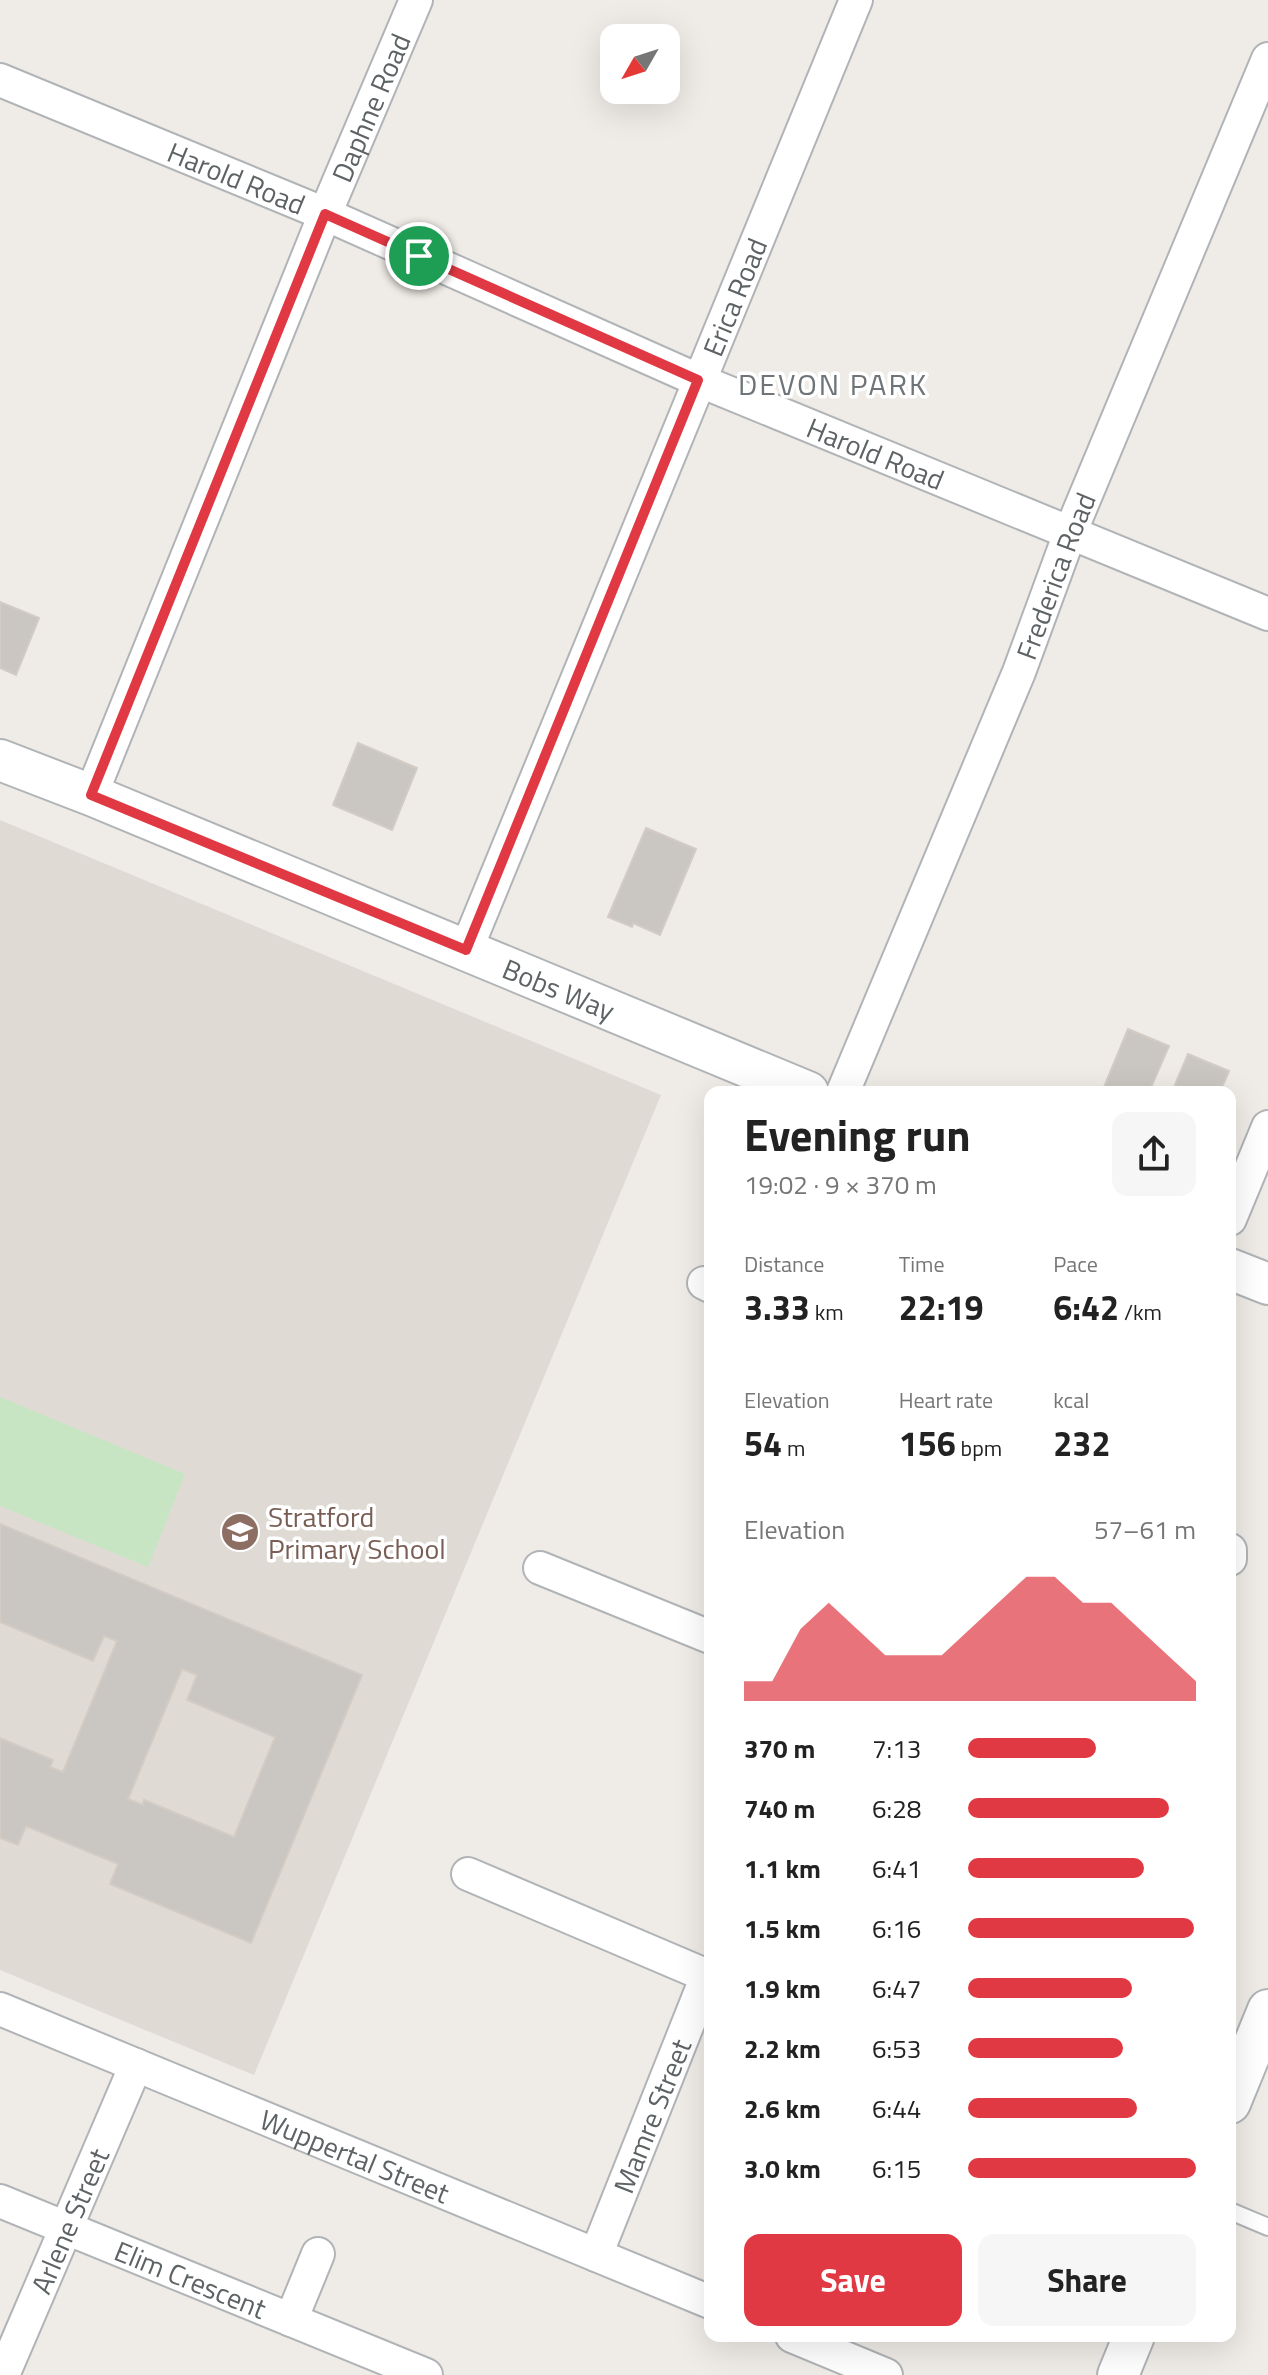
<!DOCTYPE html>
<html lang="en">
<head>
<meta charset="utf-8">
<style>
	body { margin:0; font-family:"Titillium Web",sans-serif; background:#f6f6f6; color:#222; height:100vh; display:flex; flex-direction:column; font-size:30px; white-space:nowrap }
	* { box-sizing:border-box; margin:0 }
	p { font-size:26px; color:#767676 }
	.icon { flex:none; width:44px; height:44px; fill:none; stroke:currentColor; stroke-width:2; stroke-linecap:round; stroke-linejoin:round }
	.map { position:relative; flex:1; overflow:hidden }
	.panel { position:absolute; left:704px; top:1086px; width:532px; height:1256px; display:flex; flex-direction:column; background:#fff; border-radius:16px; box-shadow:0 8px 32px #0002 }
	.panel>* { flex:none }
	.needle { width:52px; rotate:231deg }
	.tools { position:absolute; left:600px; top:24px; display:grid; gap:16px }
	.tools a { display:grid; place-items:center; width:80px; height:80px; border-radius:16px; background:#fff; box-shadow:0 8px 32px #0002; font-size:40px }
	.pin { position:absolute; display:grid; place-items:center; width:68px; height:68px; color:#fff; margin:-34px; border:4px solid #fff; border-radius:50%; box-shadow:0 2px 8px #0007 }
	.round { display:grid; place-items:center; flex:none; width:84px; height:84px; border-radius:16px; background:#f6f6f6 }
	.overview { display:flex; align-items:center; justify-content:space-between; height:136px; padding:0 40px }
	h1 { font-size:44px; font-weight:700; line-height:60px }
	.stats { display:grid; grid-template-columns:repeat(3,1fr); gap:12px; height:136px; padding:8px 40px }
	.stats div { display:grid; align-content:center }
	.stats b { font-size:34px; font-weight:700 }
	.stats small { font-size:22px; font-weight:400 }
	.stats p { font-size:22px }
	.chart { height:224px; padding:16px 40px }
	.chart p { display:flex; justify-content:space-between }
	.chart svg { width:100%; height:144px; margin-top:8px; fill:#e13944; opacity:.7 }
	.cta { display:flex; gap:16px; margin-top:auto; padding:16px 40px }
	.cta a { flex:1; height:92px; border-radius:16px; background:#e13944; color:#fff; font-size:32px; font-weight:700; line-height:92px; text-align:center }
	.cta a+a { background:#f6f6f6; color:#222 }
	ul { padding:0 40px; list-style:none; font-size:26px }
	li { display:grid; grid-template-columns:128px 96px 1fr; align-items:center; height:60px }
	li i { height:20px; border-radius:10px; background:#e13944 }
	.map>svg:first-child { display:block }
</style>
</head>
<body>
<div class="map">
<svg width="1268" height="2375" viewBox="0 0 1268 2375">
	<rect width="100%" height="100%" fill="#efebe6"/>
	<polygon fill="#dfdbd4" points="0,820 661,1095 254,2075 0,1970"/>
	<polygon fill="#c8e5c3" points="0,1397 185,1474 148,1567 0,1506"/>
	<g fill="#cac6c2" stroke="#d3ccc4" stroke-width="2" fill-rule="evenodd">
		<polygon points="0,602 39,618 16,675 0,668"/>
		<polygon points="358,743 417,768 392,830 333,805"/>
		<polygon points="646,828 696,849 660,935 633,923 632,927 608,917"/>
		<polygon points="1128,1029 1169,1046 1149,1092 1102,1092"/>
		<polygon points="1188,1054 1229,1071 1220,1092 1172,1092"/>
		<path d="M0,1524L362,1675L251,1943L110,1884L118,1864L26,1826L18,1845L0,1838V1738L53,1760L50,1767L63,1772L117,1641L104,1636L93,1661L0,1622ZM182,1669L197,1675L187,1700L275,1737L234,1837L144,1800L143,1805L128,1799Z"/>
	</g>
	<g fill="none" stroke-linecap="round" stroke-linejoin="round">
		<g stroke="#b1b4b7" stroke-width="20">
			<polyline id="service" points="1230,2211 1268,2227"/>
		</g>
		<g stroke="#b1b4b7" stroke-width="36">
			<g id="minor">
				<path id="s1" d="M0,80L325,214L698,380L1268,614"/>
				<path id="s2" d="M91,795L325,214L416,0"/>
				<path id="s3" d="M466,950L856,0"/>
				<path id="s4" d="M843,1092L1019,672L1070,533L1268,59"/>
				<polyline points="1230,1219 1268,1127"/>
				<polyline points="704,1283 710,1286"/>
				<polyline points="1230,1550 1230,1559"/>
				<polyline points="540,1568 710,1637"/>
				<polyline points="468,1874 710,1977"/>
				<path id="s5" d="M0,2009L710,2302"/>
				<path id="s6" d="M0,2201L426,2375"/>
				<path id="s7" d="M596,2255L707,1976"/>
				<polyline points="291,2320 318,2254"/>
				<polyline points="792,2336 886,2375"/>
				<path id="s8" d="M3,2375L136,2065"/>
			</g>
		</g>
		<g stroke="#b1b4b7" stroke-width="44">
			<g id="tertiary">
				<path id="s9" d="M0,760L91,795L808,1092"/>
				<polyline points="1230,1269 1268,1284"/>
				<polyline points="1230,2103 1268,2010"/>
				<polyline points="1118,2375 1134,2336"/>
			</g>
		</g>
		<use href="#service" stroke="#fff" stroke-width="16"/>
		<use href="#minor" stroke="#fff" stroke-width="32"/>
		<use href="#tertiary" stroke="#fff" stroke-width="40"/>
	</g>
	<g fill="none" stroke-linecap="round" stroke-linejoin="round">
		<g stroke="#fff" stroke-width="16">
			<polygon id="route" points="325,214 698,380 466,950 91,795"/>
		</g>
		<use href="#route" stroke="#e13944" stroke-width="10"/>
	</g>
	<defs>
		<g id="school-disc" transform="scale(2)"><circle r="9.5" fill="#8d6e63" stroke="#fff"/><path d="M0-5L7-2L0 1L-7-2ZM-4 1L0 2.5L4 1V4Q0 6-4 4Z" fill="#fff"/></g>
	</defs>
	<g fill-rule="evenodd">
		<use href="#school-disc" x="240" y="1532"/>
	</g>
	<g text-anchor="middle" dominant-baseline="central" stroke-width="7" stroke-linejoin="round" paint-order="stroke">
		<g font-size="28" fill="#5d6265" stroke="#fff">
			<text stroke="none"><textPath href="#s2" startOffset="742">Daphne Road</textPath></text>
			<text stroke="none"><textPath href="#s1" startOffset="256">Harold Road</textPath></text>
			<text stroke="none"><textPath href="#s3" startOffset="706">Erica Road</textPath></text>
			<text stroke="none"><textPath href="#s1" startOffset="952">Harold Road</textPath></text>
			<text stroke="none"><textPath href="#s4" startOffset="558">Frederica Road</textPath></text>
			<text stroke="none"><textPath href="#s9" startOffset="604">Bobs Way</textPath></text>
			<text stroke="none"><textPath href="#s7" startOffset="150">Mamre Street</textPath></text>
			<text stroke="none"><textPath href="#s5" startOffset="384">Wuppertal Street</textPath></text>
			<text stroke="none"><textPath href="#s8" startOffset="168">Arlene Street</textPath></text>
			<text stroke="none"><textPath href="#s6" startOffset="206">Elim Crescent</textPath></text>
		</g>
		<g font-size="28" fill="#785e54" stroke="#fff" text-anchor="start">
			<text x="268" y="1516">Stratford<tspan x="268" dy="32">Primary School</tspan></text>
		</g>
		<g font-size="30" letter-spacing="2" fill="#6e7477" stroke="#fff">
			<text x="833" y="384">DEVON PARK</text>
		</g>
	</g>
</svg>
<div class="tools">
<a><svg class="needle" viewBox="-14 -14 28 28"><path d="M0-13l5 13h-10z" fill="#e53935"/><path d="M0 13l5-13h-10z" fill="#767676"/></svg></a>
</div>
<div class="pin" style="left:419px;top:256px;background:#1e9e55"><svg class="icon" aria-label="arrive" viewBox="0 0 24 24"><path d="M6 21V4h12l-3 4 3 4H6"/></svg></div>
<section class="panel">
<div class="overview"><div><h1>Evening run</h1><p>19:02 · 9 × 370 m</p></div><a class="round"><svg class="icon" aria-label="share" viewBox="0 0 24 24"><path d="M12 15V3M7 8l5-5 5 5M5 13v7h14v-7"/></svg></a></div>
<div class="stats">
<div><p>Distance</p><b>3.33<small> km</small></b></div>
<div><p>Time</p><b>22:19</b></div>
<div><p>Pace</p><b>6:42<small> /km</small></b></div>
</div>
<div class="stats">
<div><p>Elevation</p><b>54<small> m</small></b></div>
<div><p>Heart rate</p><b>156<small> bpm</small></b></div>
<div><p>kcal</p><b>232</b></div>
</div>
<div class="chart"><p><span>Elevation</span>57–61 m</p>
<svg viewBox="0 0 160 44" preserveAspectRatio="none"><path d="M0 44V38L10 38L20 22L30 14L40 22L50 30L60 30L70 30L80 22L90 14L100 6L110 6L120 14L130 14L140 22L150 30L160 38V44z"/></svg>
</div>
<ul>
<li><b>370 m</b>7:13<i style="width:56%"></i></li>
<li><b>740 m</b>6:28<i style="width:88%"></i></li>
<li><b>1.1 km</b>6:41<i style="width:77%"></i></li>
<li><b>1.5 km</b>6:16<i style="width:99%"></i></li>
<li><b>1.9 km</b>6:47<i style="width:72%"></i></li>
<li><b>2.2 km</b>6:53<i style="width:68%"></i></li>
<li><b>2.6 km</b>6:44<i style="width:74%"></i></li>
<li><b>3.0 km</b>6:15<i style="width:100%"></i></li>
</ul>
<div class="cta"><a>Save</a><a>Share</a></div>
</section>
</div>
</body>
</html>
